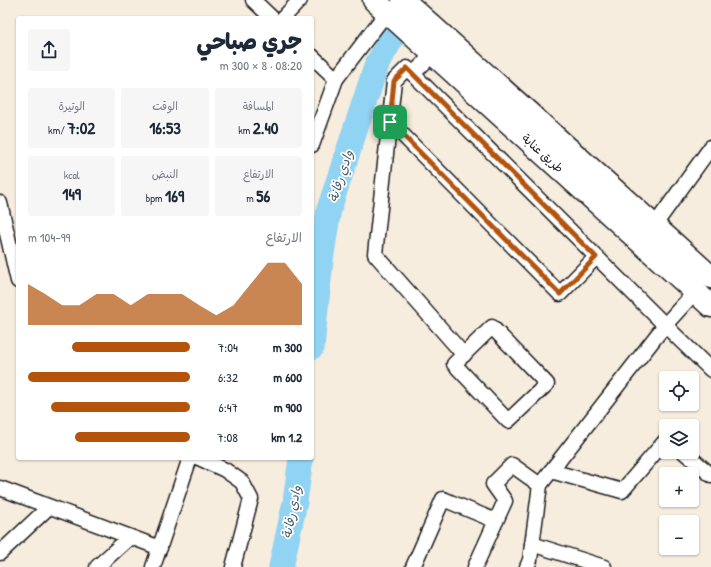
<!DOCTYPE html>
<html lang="ar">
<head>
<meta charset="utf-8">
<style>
	body { margin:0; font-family:"Patrick Hand","Playpen Sans Arabic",sans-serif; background:#f6f6f7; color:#1f2937; direction:rtl; height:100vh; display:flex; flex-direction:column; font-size:15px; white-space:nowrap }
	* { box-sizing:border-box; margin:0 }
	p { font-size:13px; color:#747a83 }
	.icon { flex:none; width:22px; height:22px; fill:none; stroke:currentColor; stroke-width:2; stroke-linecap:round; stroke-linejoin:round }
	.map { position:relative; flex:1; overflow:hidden; direction:ltr }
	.side { position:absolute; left:16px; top:16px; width:298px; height:444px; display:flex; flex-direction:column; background:#fff; border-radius:4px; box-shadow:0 1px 3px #0004; direction:rtl }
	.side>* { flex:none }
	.controls { position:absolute; left:659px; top:371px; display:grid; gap:8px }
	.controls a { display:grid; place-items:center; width:40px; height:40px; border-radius:4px; background:#fff; box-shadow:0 1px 3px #0004; font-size:20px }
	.pin { position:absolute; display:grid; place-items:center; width:34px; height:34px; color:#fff; margin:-17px; border-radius:8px; box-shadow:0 2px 6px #0006 }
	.round { display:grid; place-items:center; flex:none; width:42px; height:42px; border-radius:4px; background:#f6f6f7 }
	.headline { display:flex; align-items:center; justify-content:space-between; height:68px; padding:0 12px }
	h1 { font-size:22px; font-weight:800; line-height:30px }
	.metrics { display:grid; grid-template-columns:repeat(3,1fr); gap:6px; height:68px; padding:4px 12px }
	.metrics div { display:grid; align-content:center; border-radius:4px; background:#f6f6f7; text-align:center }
	.metrics b { font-size:17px; font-weight:800 }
	.metrics small { font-size:11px; font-weight:400 }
	.metrics p { font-size:11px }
	.chart { height:112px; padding:8px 12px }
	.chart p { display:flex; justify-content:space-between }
	.chart svg { width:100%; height:72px; margin-top:4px; fill:#b45309; opacity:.7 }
	ul { padding:0 12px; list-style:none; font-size:13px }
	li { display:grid; grid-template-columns:64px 48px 1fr; align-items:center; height:30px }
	li i { height:10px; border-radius:5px; background:#b45309 }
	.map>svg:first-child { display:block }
</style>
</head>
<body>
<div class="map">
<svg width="711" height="567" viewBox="0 0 711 567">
	<rect width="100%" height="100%" fill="#f6eddf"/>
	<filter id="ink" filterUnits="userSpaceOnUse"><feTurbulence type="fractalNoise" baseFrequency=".025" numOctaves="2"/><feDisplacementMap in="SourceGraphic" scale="8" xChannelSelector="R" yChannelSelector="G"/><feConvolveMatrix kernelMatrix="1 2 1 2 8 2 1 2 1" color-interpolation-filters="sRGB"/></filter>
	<g filter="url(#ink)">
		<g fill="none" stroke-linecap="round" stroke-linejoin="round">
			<g stroke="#91d3f2" stroke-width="25">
				<polyline points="312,347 321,260 329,209 377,64 393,36"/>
				<polyline points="281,567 295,502 301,458"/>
			</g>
			<g stroke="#1c1c1c" stroke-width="17">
				<g id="minor">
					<polyline points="253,0 272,18"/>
					<polyline points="283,18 300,0"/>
					<polyline points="312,56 336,79"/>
					<polyline points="413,74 433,54"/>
					<polyline points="390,122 560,294 596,257"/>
					<polyline points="312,145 336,79 387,12"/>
					<polyline points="0,203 18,281"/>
					<polyline points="654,226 711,147"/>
					<polygon points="492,327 547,384 508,421 454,364"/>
					<polyline points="464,355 375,254 394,81 407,68 676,336 711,370"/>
					<polyline points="684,452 711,475"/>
					<polyline points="199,458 225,470 242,482 251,499 233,567"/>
					<polyline points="551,471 622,491 666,440"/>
					<polyline points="0,488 160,548"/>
					<polyline points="532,544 604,567"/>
					<polyline points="0,553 49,507"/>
					<polyline points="97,567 130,537"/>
					<polyline points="153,567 190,458"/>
					<polyline points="413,567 443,499 496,521"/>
					<polyline points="475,567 505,501 493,484 512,465 540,485"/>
					<polyline points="527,567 530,560 540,485 665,325 695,292"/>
				</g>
			</g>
			<g stroke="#1c1c1c" stroke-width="25">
				<g id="trunk">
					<polyline points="374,0 711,306"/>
					<polyline points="403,0 711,277"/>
				</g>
			</g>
			<use href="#minor" stroke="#fff" stroke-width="14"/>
			<use href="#trunk" stroke="#fff" stroke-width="22"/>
		</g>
	</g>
	<g fill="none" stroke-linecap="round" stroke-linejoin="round" filter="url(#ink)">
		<g stroke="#fff" stroke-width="8">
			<polygon id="route" points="407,68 596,257 560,294 390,122 394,81"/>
		</g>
		<use href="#route" stroke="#b45309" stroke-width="5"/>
	</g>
	<g text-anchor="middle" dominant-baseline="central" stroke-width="3.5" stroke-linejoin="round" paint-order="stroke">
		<g font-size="12" fill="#1c1c1c" stroke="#fff">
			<text transform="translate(543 153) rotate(42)">طريق عنابة</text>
		</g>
		<g font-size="13" font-style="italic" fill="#455c67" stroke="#fff">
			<text transform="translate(340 176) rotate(-72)">وادي رفانة</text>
			<text transform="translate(291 512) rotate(-79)">وادي رفانة</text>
		</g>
	</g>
</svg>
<div class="controls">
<a><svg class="icon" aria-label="locate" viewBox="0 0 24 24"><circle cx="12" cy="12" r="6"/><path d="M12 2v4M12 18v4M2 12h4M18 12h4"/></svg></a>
<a><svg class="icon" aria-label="layers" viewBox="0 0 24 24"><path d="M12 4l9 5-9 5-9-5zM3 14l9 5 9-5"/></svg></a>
<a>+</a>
<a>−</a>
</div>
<div class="pin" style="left:390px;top:122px;background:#1e9e55"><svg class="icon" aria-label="arrive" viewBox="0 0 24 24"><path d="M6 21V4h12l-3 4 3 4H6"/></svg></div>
<section class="side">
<div class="headline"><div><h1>جري صباحي</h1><p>08:20 · 8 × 300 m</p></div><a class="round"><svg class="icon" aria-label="share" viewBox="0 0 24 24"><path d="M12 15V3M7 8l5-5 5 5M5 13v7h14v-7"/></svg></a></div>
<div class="metrics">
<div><p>المسافة</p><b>2.40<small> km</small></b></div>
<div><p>الوقت</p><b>16:53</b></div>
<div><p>الوتيرة</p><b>7:02<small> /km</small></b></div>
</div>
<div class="metrics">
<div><p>الارتفاع</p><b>56<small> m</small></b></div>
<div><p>النبض</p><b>169<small> bpm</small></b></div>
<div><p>kcal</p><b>149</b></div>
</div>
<div class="chart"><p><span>الارتفاع</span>99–104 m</p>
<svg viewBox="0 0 160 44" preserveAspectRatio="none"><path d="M0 44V19L10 25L20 32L30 32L40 25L50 25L60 32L70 25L80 25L90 25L100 32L110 38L120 32L130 19L140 6L150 6L160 19V44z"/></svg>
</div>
<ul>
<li><b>300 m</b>7:04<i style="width:73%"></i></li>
<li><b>600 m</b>6:32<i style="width:100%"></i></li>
<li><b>900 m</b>6:47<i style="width:86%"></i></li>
<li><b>1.2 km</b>7:08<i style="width:71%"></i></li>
</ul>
</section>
</div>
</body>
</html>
